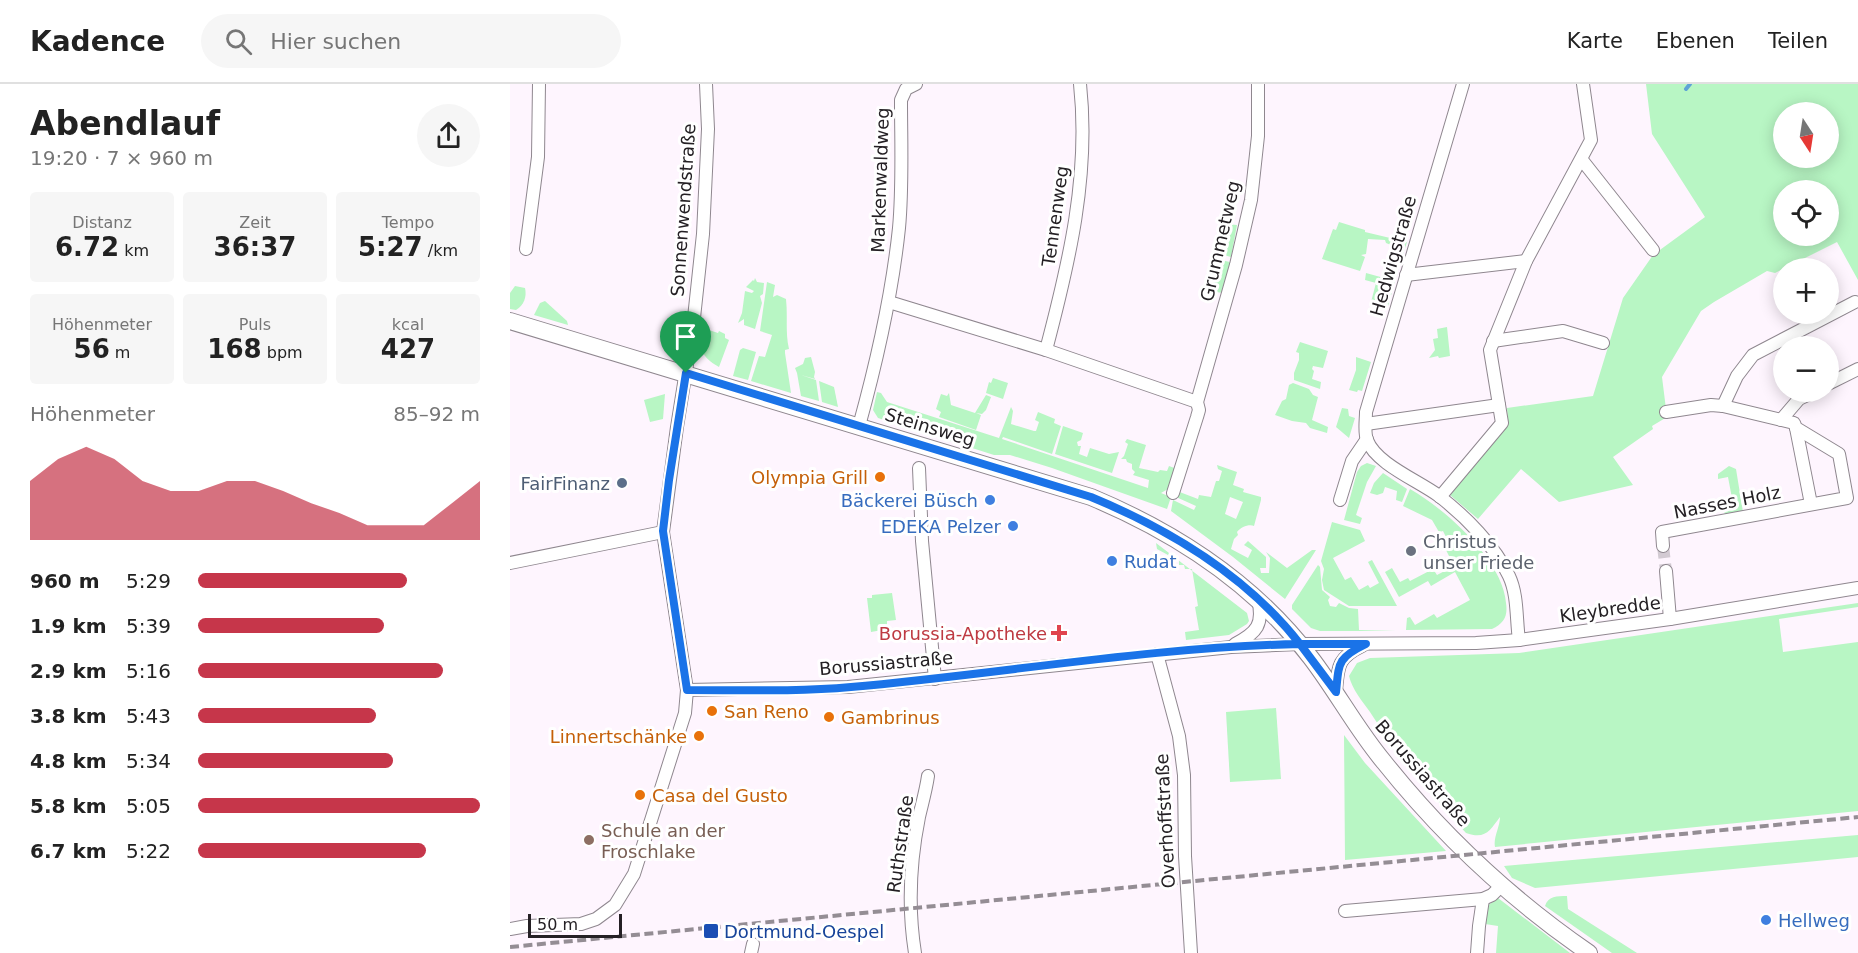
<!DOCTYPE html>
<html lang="de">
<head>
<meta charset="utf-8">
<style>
	body { margin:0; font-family:"DejaVu Sans",sans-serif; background:#f6f6f6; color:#222; height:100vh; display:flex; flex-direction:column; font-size:22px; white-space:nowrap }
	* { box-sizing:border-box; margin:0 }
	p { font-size:20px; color:#767676 }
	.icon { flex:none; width:33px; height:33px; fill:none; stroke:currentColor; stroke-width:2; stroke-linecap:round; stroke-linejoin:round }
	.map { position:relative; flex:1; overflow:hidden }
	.side { display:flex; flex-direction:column; background:#fff; width:510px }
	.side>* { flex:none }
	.needle { width:39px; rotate:168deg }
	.buttons { position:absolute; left:1263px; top:18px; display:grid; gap:12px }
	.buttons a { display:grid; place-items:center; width:66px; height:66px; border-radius:50%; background:#fff; box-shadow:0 3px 15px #0003; font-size:30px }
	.scale { position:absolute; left:18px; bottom:15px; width:94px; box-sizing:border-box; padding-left:6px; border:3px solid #242024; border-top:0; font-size:16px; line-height:21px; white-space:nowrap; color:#242024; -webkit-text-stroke:4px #fff; paint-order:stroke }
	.pin { position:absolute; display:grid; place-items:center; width:51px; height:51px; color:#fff; margin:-62px -26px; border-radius:50% 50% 50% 0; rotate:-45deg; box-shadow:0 0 6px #0007 }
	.pin .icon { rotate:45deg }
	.round { display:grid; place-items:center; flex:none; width:63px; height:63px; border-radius:32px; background:#f6f6f6 }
	.head { display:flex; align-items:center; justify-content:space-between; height:102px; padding:0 30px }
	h1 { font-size:33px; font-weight:600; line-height:45px }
	.metrics { display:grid; grid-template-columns:repeat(3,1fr); gap:9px; height:102px; padding:6px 30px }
	.metrics div { display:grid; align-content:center; border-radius:6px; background:#f6f6f6; text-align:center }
	.metrics b { font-size:26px; font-weight:600 }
	.metrics small { font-size:16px; font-weight:400 }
	.metrics p { font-size:16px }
	.chart { height:168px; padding:12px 30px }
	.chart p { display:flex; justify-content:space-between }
	.chart svg { width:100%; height:108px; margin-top:6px; fill:#c6364a; opacity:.7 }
	ul { padding:0 30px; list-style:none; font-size:20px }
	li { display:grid; grid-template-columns:96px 72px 1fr; align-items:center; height:45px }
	li i { height:15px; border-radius:8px; background:#c6364a }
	header { display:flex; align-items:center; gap:36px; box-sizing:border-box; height:84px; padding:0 30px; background:#fff; border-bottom:2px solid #e0e0e0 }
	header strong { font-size:28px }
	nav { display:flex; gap:33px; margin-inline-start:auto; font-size:21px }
	.search { width:420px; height:54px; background:#f6f6f6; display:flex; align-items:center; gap:15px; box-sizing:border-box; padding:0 21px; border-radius:33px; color:#767676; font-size:22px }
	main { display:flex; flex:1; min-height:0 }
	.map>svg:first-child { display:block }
</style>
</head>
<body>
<header>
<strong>Kadence</strong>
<div class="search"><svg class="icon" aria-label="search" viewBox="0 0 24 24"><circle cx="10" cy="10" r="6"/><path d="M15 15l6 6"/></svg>Hier suchen</div>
<nav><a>Karte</a><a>Ebenen</a><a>Teilen</a></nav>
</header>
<main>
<section class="side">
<div class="head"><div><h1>Abendlauf</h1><p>19:20 · 7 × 960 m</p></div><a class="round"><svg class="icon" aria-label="share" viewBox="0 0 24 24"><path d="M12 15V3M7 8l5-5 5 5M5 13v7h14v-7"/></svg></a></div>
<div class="metrics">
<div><p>Distanz</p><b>6.72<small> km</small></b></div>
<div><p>Zeit</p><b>36:37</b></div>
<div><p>Tempo</p><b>5:27<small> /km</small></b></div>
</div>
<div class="metrics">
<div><p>Höhenmeter</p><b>56<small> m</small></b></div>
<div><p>Puls</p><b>168<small> bpm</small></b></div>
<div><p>kcal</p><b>427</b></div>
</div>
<div class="chart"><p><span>Höhenmeter</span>85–92 m</p>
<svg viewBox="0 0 160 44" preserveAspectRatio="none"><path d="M0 44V20L10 11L20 6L30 11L40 20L50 24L60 24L70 20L80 20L90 24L100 29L110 33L120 38L130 38L140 38L150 29L160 20V44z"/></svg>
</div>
<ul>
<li><b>960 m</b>5:29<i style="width:74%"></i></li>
<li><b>1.9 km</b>5:39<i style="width:66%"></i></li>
<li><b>2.9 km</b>5:16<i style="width:87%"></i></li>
<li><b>3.8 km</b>5:43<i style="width:63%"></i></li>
<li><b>4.8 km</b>5:34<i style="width:69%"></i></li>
<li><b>5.8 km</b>5:05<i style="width:100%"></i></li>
<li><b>6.7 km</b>5:22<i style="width:81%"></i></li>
</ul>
</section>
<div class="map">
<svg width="1348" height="869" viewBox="0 0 1348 869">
	<rect width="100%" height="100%" fill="#fef5fe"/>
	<g fill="#b8f6c4" fill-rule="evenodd">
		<path d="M1136,0H1348V196L1327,158L1265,189L1257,187L1204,218L1191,227L1152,293L1157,333L1142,342L1143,345L1103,373L1123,401L1049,418L1011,385L968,435L940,411L998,339L997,324L1083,312L1113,214L1143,171L1195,133L1142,50ZM1274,28H1318V74H1274ZM1274,106H1318V152H1274Z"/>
		<polygon points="829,138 855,146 855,148 897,158 888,186 878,182 880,177 877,176 881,161 876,159 875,156 858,155 856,170 851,171 855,173 850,187 812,175 823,145 826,146"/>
		<polygon points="714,140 727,141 721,173 710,170 712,155 714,155"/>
		<polygon points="706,175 720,178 713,209 700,207"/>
		<polygon points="856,189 885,197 878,222 861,218 866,199 855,196"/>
		<polygon points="245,194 247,198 254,199 253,210 250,212 252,219 245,245 234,241 234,235 228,239 232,229 235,207 242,209 244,207 236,203 243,196 244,197"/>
		<path d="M257,198L265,201L263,213L267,211L276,215C278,232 275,248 279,265L275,266V269L281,309L241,297L249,272L255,273L262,251L250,247Z"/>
		<path d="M5,202L15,204C17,213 14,221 6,226L0,225V209Z"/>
		<polygon points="35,217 57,237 58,241 24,231 30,219"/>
		<polygon points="937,243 940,272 929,274 928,272 919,274 925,266 923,255 928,254 927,245"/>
		<path d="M193,244L208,249L209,247L215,250V254L219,256L209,283C191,273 187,262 193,244Z"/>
		<polygon points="790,258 818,267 813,284 803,282 802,285 804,287 802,295 811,298 810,305 784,296 784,289 789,276 789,269 786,268"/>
		<polygon points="233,264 246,268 238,296 223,292 230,266"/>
		<polygon points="301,273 305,288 304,293 305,295 291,291 306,296 309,317 291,312 287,289 285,284 293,280 295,274"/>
		<polygon points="846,273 861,278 852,307 848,306 847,308 839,306 846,286"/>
		<polygon points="483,294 498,299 493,315 476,309 479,298 481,299"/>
		<polygon points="309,297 324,303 328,323 312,318"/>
		<polygon points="783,299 799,305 803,311 808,313 802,336 818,343 817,349 800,344 796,339 782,337 765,331 772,317 776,315 779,301"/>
		<polygon points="367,308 371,309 377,318 489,354 501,323 503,327 501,340 524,347 526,347 529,338 525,336 528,328 545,335 544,339 551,342 542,370 493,353 492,355 638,404 639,396 623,391 625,388 622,385 622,380 617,378 616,375 611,375 614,372 618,360 615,358 617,355 636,361 629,384 648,388 650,386 657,387 659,382 667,385 658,405 651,409 661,413 657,425 542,384 500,371 484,371 368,334 363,326"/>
		<polygon points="439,309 441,321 465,329 476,311 481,313 476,326 472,330 466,329 471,331 466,346 429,333 431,328 426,325 431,310 437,312"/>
		<polygon points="155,310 153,335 140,338 134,316"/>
		<polygon points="832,324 838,325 839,332 845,334 839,354 826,343"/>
		<polygon points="553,342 573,349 571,356 567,358 568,362 571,362 569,370 577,373 580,364 599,370 609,368 602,389 545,370"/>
		<polygon points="857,379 866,382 857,398 846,431 852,434 850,440 834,436 847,388 851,382"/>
		<path d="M707,381L727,388L723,401L734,405L733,408L751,413V416L744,442C739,440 731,443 727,448L728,451L724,455L721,465L738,474L742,466L734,461L738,457L756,473V484H750L751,489H759L760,474L756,468L777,484L802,466H806L775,515L723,473L661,427L663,416L684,426L686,422L666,413L667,407L688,415L689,411L701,413L706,397H709L712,387L708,385ZM720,413L733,418L726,435L715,430Z"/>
		<polygon points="1219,382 1226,385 1233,428 1215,431 1214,427 1224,425 1218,393 1208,395 1208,390"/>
		<polygon points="873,389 897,405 892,418 886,416 887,407 875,403 873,409 867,411 860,409 864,399"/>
		<path d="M900,405C935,425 993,476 996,519C998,532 994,539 982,545L896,546L897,534L900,533L905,541L924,530L927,534L960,516L945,488L921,502L918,497L889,513L875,488L882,484L890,498L898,494L900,497L923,485L927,491L944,482L936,466L941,463L933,447L929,448L922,436L893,422Z"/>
		<polygon points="822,438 850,446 855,457 823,474 835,496 841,493 849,506 858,501 860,504 869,499 858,478 862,476 887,522 839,522 814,506 812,496 814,485 811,477"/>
		<polygon points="646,459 737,529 739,537 737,540 719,551 676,556 675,548 689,546 685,523 688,522 682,485 675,485 674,481 669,481 669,477 647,465"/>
		<polygon points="808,481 810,483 812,506 820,513 818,516 820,522 826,523 829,519 839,524 848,525 849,546 886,547 810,547 801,544 782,525 782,521"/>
		<polygon points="382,509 386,536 377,537 377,542 372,543 372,546 361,548 357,514 362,514 362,511"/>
		<path d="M1348,519V523L1269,535L1273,568L1348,558V727L985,763C983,753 990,743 990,733C980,746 976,756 956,749C921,710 888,672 860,628C852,617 842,605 839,592L847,579L860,574L1009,569Z"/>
		<polygon points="766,624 771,695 720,698 716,628"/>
		<polygon points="834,651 855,679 936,767 835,776"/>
		<polygon points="1348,751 1348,773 1025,804 1002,794 994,782"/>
		<path d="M1057,812L1058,825L1127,869H1102L1035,822C1038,812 1047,812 1057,812Z"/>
		<polygon points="988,814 1060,869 986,869 988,842 975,840 977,822"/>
	</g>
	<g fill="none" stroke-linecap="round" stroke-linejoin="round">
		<polyline stroke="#5ea4d5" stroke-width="4" points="1176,5 1180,0"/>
		<polyline stroke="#d2cad2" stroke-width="12" stroke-dasharray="12 6" stroke-linecap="butt" points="1153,462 1156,487"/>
		<g stroke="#8f878f" stroke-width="14">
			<g id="minor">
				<path d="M953,0L856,328C856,336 854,348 857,356C866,380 909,397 929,412C955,432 985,462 999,492C1008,511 1006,535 1009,556"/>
				<polyline points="1072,76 1143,166"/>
				<polyline points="16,165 28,73 29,0"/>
				<polyline points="896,191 1016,177"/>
				<polyline points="379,218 536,266 687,318"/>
				<polyline points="983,257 1053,247 1093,259"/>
				<path d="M536,266C559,179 580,91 570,0"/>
				<polyline points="1318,300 1348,285"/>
				<polyline points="1213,322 1227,292 1243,271 1345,218"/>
				<polyline points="1271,336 1289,315 1304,308"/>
				<polyline points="856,340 989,321"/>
				<path d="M349,342C367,277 382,211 389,144C393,101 391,58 391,16L396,5L406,0"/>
				<polyline points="1286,344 1301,420"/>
				<polyline points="409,384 412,457 425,595"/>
				<polyline points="663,409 687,333 689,326 687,318 726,181 741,116 748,52 748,0"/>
				<polyline points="930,413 992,339 980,266 1016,177 1081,56 1073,0"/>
				<polyline points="830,416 842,377 857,355"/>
				<polyline points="1153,462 1152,448 1337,414 1329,370 1286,344 1284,339 1213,322 1201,321 1156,328"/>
				<polyline points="0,479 153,448"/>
				<polyline points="1156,487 1160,535"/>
				<path d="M725,560C747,549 754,540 748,515"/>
				<polyline points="647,570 669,652 674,691 675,772 681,869"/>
				<polyline points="177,606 338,603 721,563 790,560 966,559 1009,556 1160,535 1348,504"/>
				<path d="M826,608C828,583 827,574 852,562"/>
				<polyline points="835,827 973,815 982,811 991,802"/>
				<polyline points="0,845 17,842 71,840 86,835 105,821 124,790 175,629 177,606 153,448 167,343 183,243 193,150 198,45 196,0"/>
				<polyline points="241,869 243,860"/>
				<path d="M405,869C398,825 400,778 409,733C412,720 416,706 418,692"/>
				<polyline points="967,869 969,842 973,815"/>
			</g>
		</g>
		<g stroke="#8f878f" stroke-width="18">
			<path id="secondary" d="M0,237L581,413C667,449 744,499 801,574C827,608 847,646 874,678C933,752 1002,816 1079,869"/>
		</g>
		<use href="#minor" stroke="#fff" stroke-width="12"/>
		<use href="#secondary" stroke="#fff" stroke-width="16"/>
		<polyline stroke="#948d94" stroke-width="4" stroke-dasharray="9 4.5" stroke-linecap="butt" points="0,863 1348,733"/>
	</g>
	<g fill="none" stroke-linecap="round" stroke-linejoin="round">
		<g stroke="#fff" stroke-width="12">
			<path id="route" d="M176,289L581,413C661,446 736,491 790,560H856C827,574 829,579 826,608L790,560C640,563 490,590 341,603C287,608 231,606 177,606L153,447L159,396L176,289"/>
		</g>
		<use href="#route" stroke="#1a73e8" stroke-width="8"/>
	</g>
	<g fill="#e8710a" stroke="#fff" stroke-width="2">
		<circle cx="370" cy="393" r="6"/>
		<circle cx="202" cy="627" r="6"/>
		<circle cx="319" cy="633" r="6"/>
		<circle cx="189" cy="652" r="6"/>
		<circle cx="130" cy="711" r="6"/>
	</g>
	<circle fill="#5c6f8a" stroke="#fff" stroke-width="2" cx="112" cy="399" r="6"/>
	<g fill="#3f7fe0" stroke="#fff" stroke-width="2">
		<circle cx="480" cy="416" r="6"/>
		<circle cx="503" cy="442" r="6"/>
		<circle cx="602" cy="477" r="6"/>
		<circle cx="1256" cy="836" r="6"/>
	</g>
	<circle fill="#6b7280" stroke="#fff" stroke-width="2" cx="901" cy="467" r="6"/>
	<path fill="#e0444e" stroke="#fff" stroke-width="2" d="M546 540h6v6h6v6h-6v6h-6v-6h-6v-6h6z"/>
	<circle fill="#8d6e63" stroke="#fff" stroke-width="2" cx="79" cy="756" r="6"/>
	<rect fill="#1a4fb4" stroke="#fff" stroke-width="2" x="193" y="839" width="16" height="16" rx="3"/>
	<g text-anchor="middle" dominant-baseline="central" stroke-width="6" stroke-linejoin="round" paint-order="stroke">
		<g font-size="18" fill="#242024" stroke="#fff">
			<text transform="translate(370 96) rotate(-88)">Markenwaldweg</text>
			<text transform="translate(173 126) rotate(-86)">Sonnenwendstraße</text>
			<text transform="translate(545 132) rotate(-82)">Tennenweg</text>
			<text transform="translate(710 157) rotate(-77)">Grummetweg</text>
			<text transform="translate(883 172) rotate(-74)">Hedwigstraße</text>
			<text transform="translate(420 343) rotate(17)">Steinsweg</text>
			<text transform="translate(1217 418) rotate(-11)">Nasses Holz</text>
			<text transform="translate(1100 525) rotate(-8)">Kleybredde</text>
			<text transform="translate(376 579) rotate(-5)">Borussiastraße</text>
			<text transform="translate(913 689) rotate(49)">Borussiastraße</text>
			<text transform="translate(655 737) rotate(-93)">Overhoffstraße</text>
			<text transform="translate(390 760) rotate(-82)">Ruthstraße</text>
		</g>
		<g font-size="18" fill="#c56008" stroke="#fff" text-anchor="start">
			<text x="358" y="393" text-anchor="end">Olympia Grill</text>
			<text x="214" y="627">San Reno</text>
			<text x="331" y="633">Gambrinus</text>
			<text x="177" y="652" text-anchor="end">Linnertschänke</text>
			<text x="142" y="711">Casa del Gusto</text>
		</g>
		<g font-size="18" fill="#4e5e75" stroke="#fff" text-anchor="end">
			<text x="100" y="399">FairFinanz</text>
		</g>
		<g font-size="18" fill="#366cbe" stroke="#fff" text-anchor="end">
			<text x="468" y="416">Bäckerei Büsch</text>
			<text x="491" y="442">EDEKA Pelzer</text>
			<text x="614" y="477" text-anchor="start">Rudat</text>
			<text x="1268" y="836" text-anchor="start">Hellweg</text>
		</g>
		<g font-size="18" fill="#5b616d" stroke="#fff" text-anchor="start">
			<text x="913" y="457">Christus<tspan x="913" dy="21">unser Friede</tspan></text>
		</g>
		<g font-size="18" fill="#be3a42" stroke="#fff" text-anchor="end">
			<text x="537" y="549">Borussia-Apotheke</text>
		</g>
		<g font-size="18" fill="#785e54" stroke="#fff" text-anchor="start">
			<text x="91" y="746">Schule an der<tspan x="91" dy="21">Froschlake</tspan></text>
		</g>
		<g font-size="18" fill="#164399" stroke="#fff" text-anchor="start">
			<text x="214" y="847">Dortmund-Oespel</text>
		</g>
	</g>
</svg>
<div class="buttons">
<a><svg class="needle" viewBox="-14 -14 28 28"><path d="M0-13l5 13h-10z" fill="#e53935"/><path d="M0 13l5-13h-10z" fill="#767676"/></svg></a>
<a><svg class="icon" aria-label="locate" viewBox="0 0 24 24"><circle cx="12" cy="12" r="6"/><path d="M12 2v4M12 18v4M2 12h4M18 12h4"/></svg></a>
<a>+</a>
<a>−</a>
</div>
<div class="scale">50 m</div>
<div class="pin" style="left:176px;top:289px;background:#1e9e55"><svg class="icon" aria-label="arrive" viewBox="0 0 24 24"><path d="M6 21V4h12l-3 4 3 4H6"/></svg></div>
</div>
</main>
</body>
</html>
